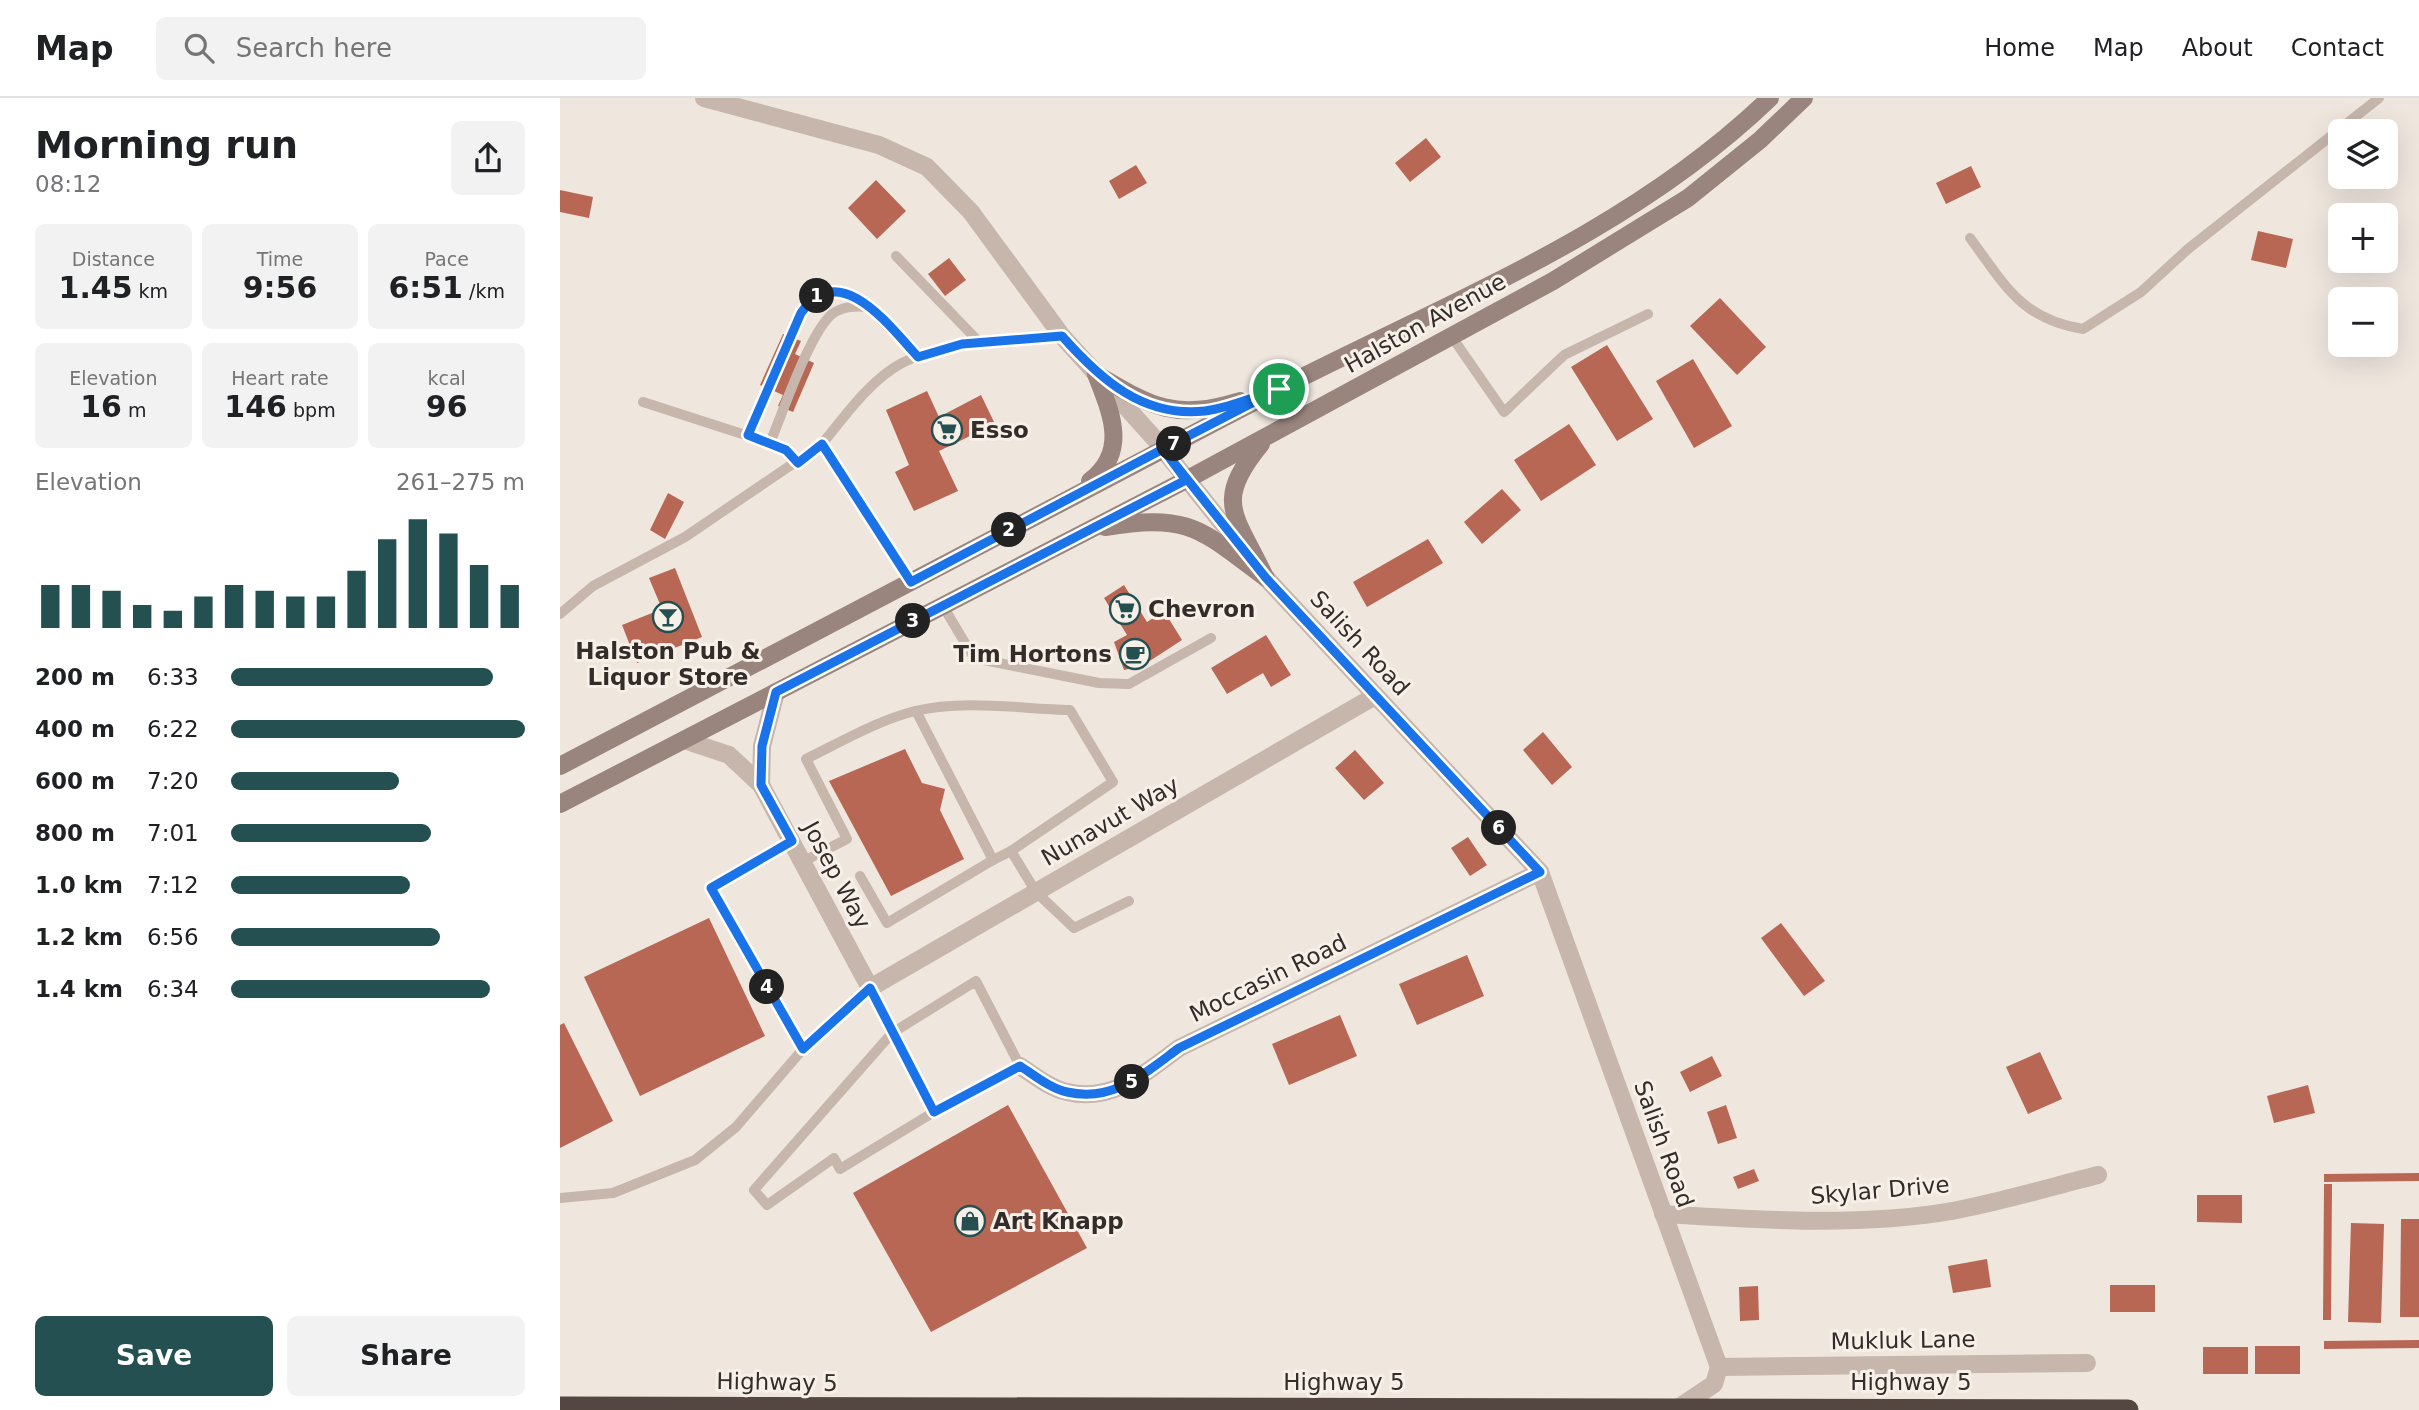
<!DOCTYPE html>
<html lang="en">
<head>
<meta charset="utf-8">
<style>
	body { margin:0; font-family:"DejaVu Sans",sans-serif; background:#f2f2f2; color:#202124; height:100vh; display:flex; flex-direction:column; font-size:26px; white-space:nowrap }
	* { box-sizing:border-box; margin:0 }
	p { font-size:23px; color:#757577 }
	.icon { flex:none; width:38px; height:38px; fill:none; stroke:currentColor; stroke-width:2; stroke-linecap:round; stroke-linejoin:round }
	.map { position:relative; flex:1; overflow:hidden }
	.side { display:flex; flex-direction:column; background:#fff; width:560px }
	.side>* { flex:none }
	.buttons { position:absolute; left:1768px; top:21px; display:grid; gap:14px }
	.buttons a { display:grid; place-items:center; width:70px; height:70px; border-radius:10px; background:#fff; box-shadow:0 7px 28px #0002; font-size:35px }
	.pin { position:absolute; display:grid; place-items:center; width:60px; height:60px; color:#fff; margin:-30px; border:4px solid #fff; border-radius:50%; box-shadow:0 2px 7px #0007 }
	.km { position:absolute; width:35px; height:35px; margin:-18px; border-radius:50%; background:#222; color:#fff; font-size:19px; line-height:35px; text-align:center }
	.round { display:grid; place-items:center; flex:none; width:74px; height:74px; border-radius:10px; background:#f2f2f2 }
	.summary { display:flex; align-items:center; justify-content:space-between; height:119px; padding:0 35px }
	h1 { font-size:38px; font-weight:800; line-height:52px }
	.stats { display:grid; grid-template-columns:repeat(3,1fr); gap:10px; height:119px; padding:7px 35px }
	.stats div { display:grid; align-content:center; border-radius:10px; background:#f2f2f2; text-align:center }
	.stats b { font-size:30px; font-weight:800 }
	.stats small { font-size:19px; font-weight:400 }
	.stats p { font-size:19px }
	.chart { height:196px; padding:14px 35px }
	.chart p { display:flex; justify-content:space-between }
	.chart svg { width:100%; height:126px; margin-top:7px; stroke:#245051; stroke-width:6 }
	.action { display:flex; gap:14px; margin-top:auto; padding:14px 35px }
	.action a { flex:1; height:80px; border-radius:10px; background:#245051; color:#fff; font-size:28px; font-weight:800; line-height:80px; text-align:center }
	.action a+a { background:#f2f2f2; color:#202124 }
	ul { padding:0 35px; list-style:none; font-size:23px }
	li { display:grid; grid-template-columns:112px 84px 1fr; align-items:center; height:52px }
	li i { height:18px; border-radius:9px; background:#245051 }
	header { display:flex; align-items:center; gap:42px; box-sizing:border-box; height:98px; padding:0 35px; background:#fff; border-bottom:2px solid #e0e0e0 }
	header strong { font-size:33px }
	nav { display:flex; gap:38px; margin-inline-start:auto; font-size:24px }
	.search { width:490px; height:63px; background:#f2f2f2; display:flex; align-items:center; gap:18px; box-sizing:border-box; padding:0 24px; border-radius:10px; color:#757577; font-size:26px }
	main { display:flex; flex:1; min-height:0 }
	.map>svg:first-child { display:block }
</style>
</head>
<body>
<header>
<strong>Map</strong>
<div class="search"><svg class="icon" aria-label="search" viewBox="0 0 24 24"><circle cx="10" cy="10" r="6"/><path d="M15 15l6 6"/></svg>Search here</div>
<nav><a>Home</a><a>Map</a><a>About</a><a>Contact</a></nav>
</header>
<main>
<section class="side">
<div class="summary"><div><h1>Morning run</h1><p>08:12</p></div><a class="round"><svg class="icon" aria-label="share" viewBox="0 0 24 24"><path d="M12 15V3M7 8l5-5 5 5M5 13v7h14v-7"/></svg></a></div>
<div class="stats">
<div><p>Distance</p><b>1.45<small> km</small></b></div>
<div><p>Time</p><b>9:56</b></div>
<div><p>Pace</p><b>6:51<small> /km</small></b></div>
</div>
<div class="stats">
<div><p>Elevation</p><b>16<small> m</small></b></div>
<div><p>Heart rate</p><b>146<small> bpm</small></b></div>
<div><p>kcal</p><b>96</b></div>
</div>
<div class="chart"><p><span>Elevation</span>261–275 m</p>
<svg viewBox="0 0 160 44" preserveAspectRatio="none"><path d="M5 44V29M15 44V29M25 44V31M35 44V36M45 44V38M55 44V33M65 44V29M75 44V31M85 44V33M95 44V33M105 44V24M115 44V13M125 44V6M135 44V11M145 44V22M155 44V29"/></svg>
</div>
<ul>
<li><b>200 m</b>6:33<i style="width:89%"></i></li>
<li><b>400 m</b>6:22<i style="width:100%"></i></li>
<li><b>600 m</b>7:20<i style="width:57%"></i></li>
<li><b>800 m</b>7:01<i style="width:68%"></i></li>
<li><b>1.0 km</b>7:12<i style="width:61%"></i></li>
<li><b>1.2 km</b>6:56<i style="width:71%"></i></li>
<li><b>1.4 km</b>6:34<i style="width:88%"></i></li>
</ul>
<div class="action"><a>Save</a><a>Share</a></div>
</section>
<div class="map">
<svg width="1859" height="1312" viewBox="0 0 1859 1312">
	<rect width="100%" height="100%" fill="#efe6de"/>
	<g fill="#b76754">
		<polygon points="866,40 881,59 850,84 835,65"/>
		<polygon points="576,67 587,85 559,101 549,83"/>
		<polygon points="1411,68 1421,89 1386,106 1376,85"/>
		<polygon points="316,82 346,113 317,141 288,110"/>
		<polygon points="0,92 33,99 29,120 0,114"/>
		<polygon points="1698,133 1733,141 1726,170 1691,162"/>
		<polygon points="389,160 406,182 385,198 368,176"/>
		<polygon points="1160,200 1206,249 1177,277 1130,228"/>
		<polygon points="223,236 241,243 235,256 254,265 233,314 218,308 223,297 200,287"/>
		<polygon points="1047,247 1093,321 1057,343 1011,269"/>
		<polygon points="1133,261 1172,328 1134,350 1096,283"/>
		<polygon points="367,293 379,319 421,297 435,326 379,353 398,393 354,413 335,374 349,367 326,312"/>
		<polygon points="1009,326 1036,367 981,403 954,362"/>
		<polygon points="942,391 961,412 922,446 904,424"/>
		<polygon points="108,395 124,404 105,441 90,432"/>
		<polygon points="868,441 883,465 807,509 793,484"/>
		<polygon points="115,470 142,539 77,565 62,527 102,511 89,480"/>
		<polygon points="564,487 587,524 604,513 622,542 582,568 564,572 554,544 567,537 544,500"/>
		<polygon points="706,537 731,577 711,589 703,575 667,596 651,570"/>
		<polygon points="983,634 1012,669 992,687 963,652"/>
		<polygon points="345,651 362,685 385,691 380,712 404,761 331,798 269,683"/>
		<polygon points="795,652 824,685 804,702 775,670"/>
		<polygon points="908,739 927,767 910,778 891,750"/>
		<polygon points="149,820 205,938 80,998 24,879"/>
		<polygon points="1221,825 1265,883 1244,898 1201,840"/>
		<polygon points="907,857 924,898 857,927 839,886"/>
		<polygon points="780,917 797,958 729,987 712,946"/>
		<polygon points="4,925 53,1023 0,1050 0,927"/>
		<polygon points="1480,954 1502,1001 1468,1016 1446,969"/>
		<polygon points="1152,958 1162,978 1130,994 1120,974"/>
		<polygon points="1748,987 1755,1015 1714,1025 1707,998"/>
		<polygon points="448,1007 527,1150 371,1234 293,1095"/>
		<polygon points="1166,1007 1177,1040 1158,1046 1147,1014"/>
		<polygon points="1194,1071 1199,1083 1178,1091 1173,1079"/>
		<polygon points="1859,1075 1859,1083 1764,1084 1764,1076"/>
		<polygon points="1764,1086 1772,1086 1771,1222 1763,1222"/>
		<polygon points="1637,1097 1682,1097 1682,1125 1637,1124"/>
		<polygon points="1841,1121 1859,1121 1859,1219 1840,1219"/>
		<polygon points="1791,1125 1824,1126 1821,1225 1788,1224"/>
		<polygon points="1427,1161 1431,1189 1393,1195 1388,1168"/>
		<rect x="1550" y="1187" width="45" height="27"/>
		<polygon points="1198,1188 1199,1222 1180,1223 1179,1189"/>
		<polygon points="1859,1242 1859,1250 1764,1251 1764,1243"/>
		<rect x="1695" y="1248" width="45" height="28"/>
		<rect x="1643" y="1249" width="45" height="27"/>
	</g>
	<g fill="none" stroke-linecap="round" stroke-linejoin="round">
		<g stroke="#c6b6ab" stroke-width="10">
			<path d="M1410,140C1445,187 1461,221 1523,231L1581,194L1628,151L1819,0"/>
			<polyline points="336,158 420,245"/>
			<polyline points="892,239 944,314 1004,257 1088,216"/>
			<polyline points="83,304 210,345 226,352 238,365"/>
			<path d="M188,337L241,215C257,192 275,191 300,201L358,259"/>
			<path d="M210,345C223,314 249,236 272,216C283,208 296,208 309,209"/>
			<path d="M351,483L262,346C285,318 310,282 342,265C390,240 449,242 502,238"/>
			<polyline points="383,508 414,560 539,585 569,586 651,540"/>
			<polyline points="0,516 33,488 125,439 262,346"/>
			<polyline points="356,613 433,762 451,753 476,794 514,830 569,803"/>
			<polyline points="231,743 151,790 243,951"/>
			<path d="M242,764L287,741L246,661C281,644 316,623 355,613C405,601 460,611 510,612L553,684L451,753"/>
			<polyline points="300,778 327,825 433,762"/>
			<polyline points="0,1100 53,1095 135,1062 176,1029 243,951 310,890 374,1014 460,968 416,883 332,935 194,1092 207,1107 274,1060 280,1071 374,1014"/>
		</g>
		<g stroke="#c6b6ab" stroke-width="18">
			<polyline points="144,0 319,47 367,69 411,114 502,238 594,340 706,480 980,774 1159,1269 1154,1286 1118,1310"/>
			<polyline points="124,642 169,657 201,687 310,890 815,598"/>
			<polyline points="201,687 202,648 216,594"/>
			<path d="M460,968C474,977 491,991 507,994C552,1005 585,975 619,950L980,774"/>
			<path d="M1103,1116C1197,1122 1299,1129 1392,1113C1441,1104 1490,1089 1538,1077"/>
			<polyline points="1159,1269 1527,1265"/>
		</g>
		<g stroke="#99857d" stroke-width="18">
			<path d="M536,276C592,309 614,323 680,303"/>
			<path d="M701,346C653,404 675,416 704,477"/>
			<path d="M530,383C569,353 551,315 536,276"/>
			<path d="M545,429C630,415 640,431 706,480"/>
			<path d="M0,668C238,543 476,417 715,293C886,205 1069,136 1210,0"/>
			<polyline points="0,706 626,382 993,183 1128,100 1200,42 1244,0"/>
		</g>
		<polyline stroke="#544641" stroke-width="21" points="0,1309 1568,1312"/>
	</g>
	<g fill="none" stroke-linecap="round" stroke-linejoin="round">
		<g stroke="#fff" stroke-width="14">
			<path id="route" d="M719,291C696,298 670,310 645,313C583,320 540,281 502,238L402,246L358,259C330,229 280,159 241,215L188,337L226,352L238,365L262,346L351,484L603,351L626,382L216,594L202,648L201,687L232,743L151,790L243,951L310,890L374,1014L460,968C474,977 491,991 507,994C553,1005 585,975 619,950L980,774L706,480L603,351L719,291"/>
		</g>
		<use href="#route" stroke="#1a73e8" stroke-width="9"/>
	</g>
	<defs>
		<g id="supermarket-ring" transform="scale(1.575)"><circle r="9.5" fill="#f7f0e9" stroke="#245051" stroke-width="1.5"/><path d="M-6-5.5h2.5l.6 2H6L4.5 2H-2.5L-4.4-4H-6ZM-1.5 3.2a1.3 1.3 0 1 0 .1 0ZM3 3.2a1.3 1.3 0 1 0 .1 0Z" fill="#245051"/></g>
		<g id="bar-ring" transform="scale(1.575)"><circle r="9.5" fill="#f7f0e9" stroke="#245051" stroke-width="1.5"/><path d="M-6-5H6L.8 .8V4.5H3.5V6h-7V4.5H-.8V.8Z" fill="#245051"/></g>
		<g id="cafe-ring" transform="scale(1.575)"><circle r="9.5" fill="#f7f0e9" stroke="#245051" stroke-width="1.5"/><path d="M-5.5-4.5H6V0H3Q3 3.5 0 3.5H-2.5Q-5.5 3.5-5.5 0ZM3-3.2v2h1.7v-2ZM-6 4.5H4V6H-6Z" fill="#245051"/></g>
		<g id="shop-ring" transform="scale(1.575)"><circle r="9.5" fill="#f7f0e9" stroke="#245051" stroke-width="1.5"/><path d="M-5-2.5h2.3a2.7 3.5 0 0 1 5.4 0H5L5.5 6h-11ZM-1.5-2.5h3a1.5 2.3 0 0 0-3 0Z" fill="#245051"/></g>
	</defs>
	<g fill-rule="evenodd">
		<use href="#supermarket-ring" x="387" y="332"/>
		<use href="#supermarket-ring" x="565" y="511"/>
		<use href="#bar-ring" x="108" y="519"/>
		<use href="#cafe-ring" x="575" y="556"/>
		<use href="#shop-ring" x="410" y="1123"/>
	</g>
	<g text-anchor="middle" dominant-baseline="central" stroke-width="6" stroke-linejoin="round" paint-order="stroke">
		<g font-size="23" fill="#342c29" stroke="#f7f0e9">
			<text transform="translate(865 225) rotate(-29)">Halston Avenue</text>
			<text transform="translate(800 545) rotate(47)">Salish Road</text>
			<text transform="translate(550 723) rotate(-30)">Nunavut Way</text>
			<text transform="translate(277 777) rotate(62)">Josep Way</text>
			<text transform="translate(708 880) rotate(-26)">Moccasin Road</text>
			<text transform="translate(1104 1046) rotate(70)">Salish Road</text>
			<text transform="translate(1320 1092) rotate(-5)">Skylar Drive</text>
			<text transform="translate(1343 1242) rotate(-1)">Mukluk Lane</text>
			<text transform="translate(217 1284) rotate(1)">Highway 5</text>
			<text x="784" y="1284">Highway 5</text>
			<text x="1351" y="1284">Highway 5</text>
		</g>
		<g font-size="23" font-weight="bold" fill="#342c29" stroke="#f7f0e9" text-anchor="start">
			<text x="410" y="332">Esso</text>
			<text x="588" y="511">Chevron</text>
			<text x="108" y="553" text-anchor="middle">Halston Pub &amp;<tspan x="108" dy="26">Liquor Store</tspan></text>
			<text x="552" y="556" text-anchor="end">Tim Hortons</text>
			<text x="433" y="1123">Art Knapp</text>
		</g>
	</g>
</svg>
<div class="buttons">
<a><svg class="icon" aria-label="layers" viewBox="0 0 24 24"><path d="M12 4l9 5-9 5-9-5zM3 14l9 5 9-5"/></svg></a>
<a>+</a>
<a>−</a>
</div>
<div class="pin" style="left:719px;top:291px;background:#1e9e55"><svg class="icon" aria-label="arrive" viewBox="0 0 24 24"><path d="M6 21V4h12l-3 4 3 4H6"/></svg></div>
<b class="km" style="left:257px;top:198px">1</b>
<b class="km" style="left:449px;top:432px">2</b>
<b class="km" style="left:353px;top:523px">3</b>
<b class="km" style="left:207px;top:889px">4</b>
<b class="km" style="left:572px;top:984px">5</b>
<b class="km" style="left:939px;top:730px">6</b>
<b class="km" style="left:614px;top:346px">7</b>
</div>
</main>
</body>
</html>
